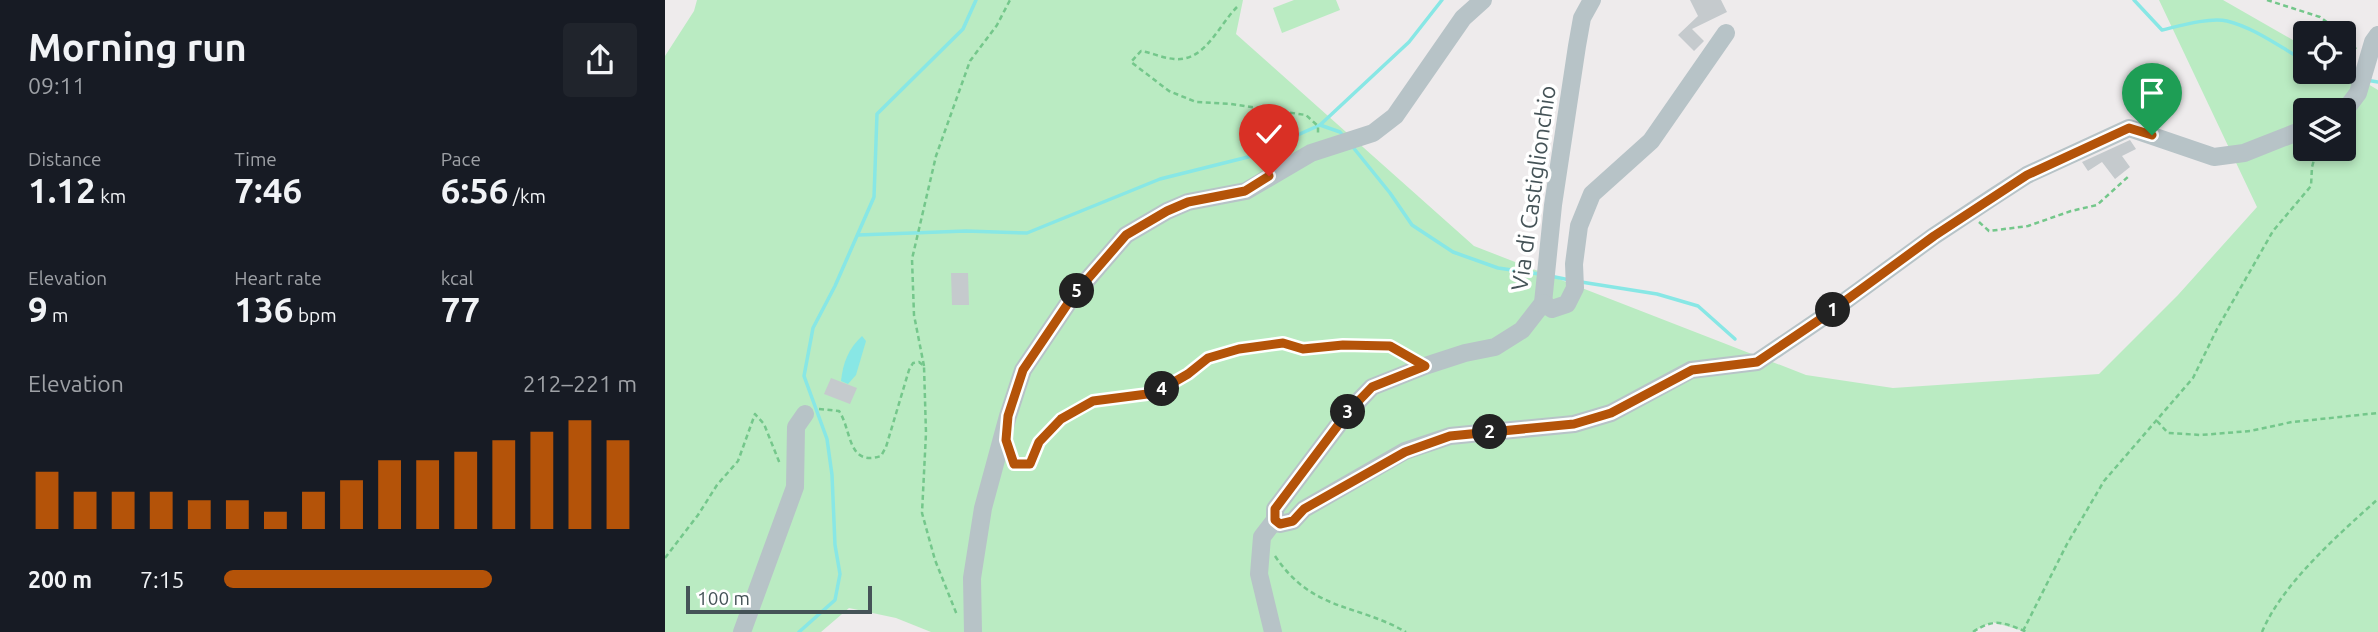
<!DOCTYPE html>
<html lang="en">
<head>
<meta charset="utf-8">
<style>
	body { margin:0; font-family:Ubuntu,sans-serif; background:#20242c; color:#f1f3f6; height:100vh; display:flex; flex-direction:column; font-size:26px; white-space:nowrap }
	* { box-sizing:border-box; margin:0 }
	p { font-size:23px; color:#9ea1a6 }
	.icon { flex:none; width:38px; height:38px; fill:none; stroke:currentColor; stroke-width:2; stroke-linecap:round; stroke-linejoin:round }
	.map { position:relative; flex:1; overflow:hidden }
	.drawer { display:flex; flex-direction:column; background:#171b24; width:665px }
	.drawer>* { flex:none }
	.controls { position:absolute; left:1628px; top:21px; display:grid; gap:14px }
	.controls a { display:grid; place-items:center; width:63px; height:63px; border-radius:7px; background:#171b24; box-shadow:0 4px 10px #0003; font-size:35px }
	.scale { position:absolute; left:21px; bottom:18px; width:186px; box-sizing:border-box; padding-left:7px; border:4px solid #455357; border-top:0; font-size:19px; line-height:24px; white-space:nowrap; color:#455357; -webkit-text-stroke:5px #fff; paint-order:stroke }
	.pin { position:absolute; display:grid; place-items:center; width:60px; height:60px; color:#fff; margin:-72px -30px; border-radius:50% 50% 50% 0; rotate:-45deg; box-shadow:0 0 7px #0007 }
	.pin .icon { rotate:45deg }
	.km { position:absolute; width:35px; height:35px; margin:-18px; border-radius:50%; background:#222; color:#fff; font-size:19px; line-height:35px; text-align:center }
	.round { display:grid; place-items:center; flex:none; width:74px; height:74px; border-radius:7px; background:#20242c }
	.overview { display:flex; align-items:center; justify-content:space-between; height:119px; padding:0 28px }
	h1 { font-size:38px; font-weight:600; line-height:52px }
	.figures { display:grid; grid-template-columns:repeat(3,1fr); gap:10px; height:119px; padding:7px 28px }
	.figures div { display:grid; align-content:center }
	.figures b { font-size:35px; font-weight:600 }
	.figures small { font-size:19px; font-weight:400 }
	.figures p { font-size:19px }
	.chart { height:196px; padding:14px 28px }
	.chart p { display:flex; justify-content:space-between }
	.chart svg { width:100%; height:126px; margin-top:7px; stroke:#b45309; stroke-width:6 }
	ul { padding:0 28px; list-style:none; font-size:23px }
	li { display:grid; grid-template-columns:112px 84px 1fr; align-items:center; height:52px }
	li i { height:18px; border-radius:9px; background:#b45309 }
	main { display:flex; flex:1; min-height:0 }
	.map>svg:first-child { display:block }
</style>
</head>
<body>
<main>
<section class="drawer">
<div class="overview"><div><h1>Morning run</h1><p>09:11</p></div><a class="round"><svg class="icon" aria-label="share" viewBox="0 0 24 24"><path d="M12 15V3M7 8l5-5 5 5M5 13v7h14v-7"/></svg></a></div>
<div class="figures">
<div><p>Distance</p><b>1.12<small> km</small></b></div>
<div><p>Time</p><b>7:46</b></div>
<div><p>Pace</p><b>6:56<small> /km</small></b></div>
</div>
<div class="figures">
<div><p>Elevation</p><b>9<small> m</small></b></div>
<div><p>Heart rate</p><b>136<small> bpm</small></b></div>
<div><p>kcal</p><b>77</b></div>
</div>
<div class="chart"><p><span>Elevation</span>212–221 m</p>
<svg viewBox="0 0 160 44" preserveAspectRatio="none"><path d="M5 44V24M15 44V31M25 44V31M35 44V31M45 44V34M55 44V34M65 44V38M75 44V31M85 44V27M95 44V20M105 44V20M115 44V17M125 44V13M135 44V10M145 44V6M155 44V13"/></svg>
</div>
<ul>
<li><b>200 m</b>7:15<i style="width:65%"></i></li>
</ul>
</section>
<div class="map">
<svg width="1713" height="632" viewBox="0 0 1713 632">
	<rect width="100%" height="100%" fill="#eeebec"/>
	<g fill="#baebc2" fill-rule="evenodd">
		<path d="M32,0H578L571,34L809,246L1141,375L1228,388L1434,374L1513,295L1592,207L1494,0H1558L1640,47V72H1678V69L1713,90V632H1362L1327,622L1307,632H266L231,618L184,608L156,632H0V56L29,11ZM1640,110H1678V149H1640Z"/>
		<polygon points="629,0 671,0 675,10 617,33 608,8"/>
	</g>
	<path fill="#88e7e5" d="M197,336L201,341L191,375L183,384L176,381C178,363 183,349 197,336Z"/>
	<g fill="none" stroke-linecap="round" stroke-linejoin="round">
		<g stroke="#88e7e5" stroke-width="3.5">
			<path d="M1469,0L1497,30C1514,26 1545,17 1562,21C1590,28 1615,47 1640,61"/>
			<polyline points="1658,72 1667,77 1690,79"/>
			<polyline points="1701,80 1713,82"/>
			<polyline points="655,125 675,132 680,138"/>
			<polyline points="687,146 725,193 747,225 788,252 833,268 874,274"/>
			<polyline points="193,235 301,231 362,233 495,179 583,157 655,125 744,42 777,0"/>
			<polyline points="885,276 905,280"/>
			<polyline points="916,282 992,294 1033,306 1070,339"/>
			<polyline points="134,632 170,600 175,574 170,545 167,475 162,439 139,376 148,328 170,286 209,197 212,114 298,29 311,0"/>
		</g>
	</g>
	<g fill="#c5cacd">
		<polygon points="1025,0 1056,0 1062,12 1027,29 1039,41 1029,51 1013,35 1033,16"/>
		<polygon points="1465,140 1471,149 1457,156 1465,167 1450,179 1437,162 1423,171 1417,162"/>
		<polygon points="286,273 303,273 304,305 287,305"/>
		<polygon points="166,378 192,388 185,404 159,394"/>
	</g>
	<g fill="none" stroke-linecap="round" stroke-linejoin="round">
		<g stroke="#74c78b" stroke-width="2.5" stroke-dasharray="5 3.5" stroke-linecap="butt">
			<polyline points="1602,0 1655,17 1676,33"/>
			<path d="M572,7C553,26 540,62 509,59C498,58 487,53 476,51L466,62L504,91L531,102L566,104L641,115L653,126V134"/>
			<polyline points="1678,35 1691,49"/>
			<polyline points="1314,222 1324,231 1363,226 1406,211 1432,205 1465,175"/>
			<polyline points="259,366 249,315 247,259 271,156 305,61 332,25 345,0"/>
			<path d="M154,409L174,411C187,430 182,467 216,456L221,447L244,370L248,363L254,362L259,366L261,433L257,513L270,560L292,615"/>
			<polyline points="1492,421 1503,433 1536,435 1585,431 1627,422 1713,413"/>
			<polyline points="347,458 349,464 365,464 374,442 395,419 428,401 490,393 523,374 543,358 574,349 618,343 638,349 678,345 725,346 745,357"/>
			<path d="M610,556C648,612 690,603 741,632"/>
			<polyline points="0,558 33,515 52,485 73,461 90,414 99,424 115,464"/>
			<polyline points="1358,631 1402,544 1439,481 1528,378 1552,329 1608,231 1646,186 1647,167 1652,149"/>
			<path d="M1308,632C1330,617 1339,623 1362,632"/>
			<path d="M1597,632C1617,584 1674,534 1713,499"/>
		</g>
		<g stroke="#b7c3c7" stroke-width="18">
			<polyline points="927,0 917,18 912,46 888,205 878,303 857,330 830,347 800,353 760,366 707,387 683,412 610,509 610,520 615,524 628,521 639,509 740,451 785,436 909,424 946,413 1026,370 1092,362 1154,320 1269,236 1328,197 1362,175 1464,128 1549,157 1579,153 1640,129"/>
			<polyline points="1678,113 1693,93 1708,42 1713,35"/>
			<polyline points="878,303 887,309 902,304 910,288 909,264 914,226 927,194 986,141 1061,33"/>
			<polyline points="77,632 130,487 131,427 140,414"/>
			<polyline points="308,632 307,578 318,508 343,416 358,370 408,296 461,235 502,211 523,202 581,191 646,153 708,133 730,116 798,18 818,0"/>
			<polyline points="608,632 594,574 597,537 610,520"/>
		</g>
	</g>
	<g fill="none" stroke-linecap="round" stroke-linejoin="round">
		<g stroke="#fff" stroke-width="14">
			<polyline id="route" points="604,176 580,191 523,202 502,211 461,235 408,296 358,370 343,416 341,440 349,464 365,464 374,442 396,419 428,401 490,393 523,374 543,358 574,349 618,343 638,349 678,345 725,346 760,366 707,387 683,412 610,509 610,520 615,524 628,521 639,509 740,452 785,436 909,424 946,413 1027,370 1092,362 1154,320 1269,236 1362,175 1464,128 1487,135"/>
		</g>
		<use href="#route" stroke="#b45309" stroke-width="9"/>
	</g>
	<g text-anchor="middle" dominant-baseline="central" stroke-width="7" stroke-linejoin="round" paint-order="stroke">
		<g font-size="23" fill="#455357" stroke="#fff">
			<text transform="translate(868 188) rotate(-82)">Via di Castiglionchio</text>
		</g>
	</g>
</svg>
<div class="controls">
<a><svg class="icon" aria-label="locate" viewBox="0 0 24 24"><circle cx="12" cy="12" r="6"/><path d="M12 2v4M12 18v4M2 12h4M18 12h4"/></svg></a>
<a><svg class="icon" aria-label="layers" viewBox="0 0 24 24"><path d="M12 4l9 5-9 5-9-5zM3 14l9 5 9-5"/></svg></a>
</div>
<div class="scale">100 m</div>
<div class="pin" style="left:1487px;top:135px;background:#1e9e55"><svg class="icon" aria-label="arrive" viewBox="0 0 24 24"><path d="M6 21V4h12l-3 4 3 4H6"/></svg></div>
<div class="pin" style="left:604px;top:176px;background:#d93025"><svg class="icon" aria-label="check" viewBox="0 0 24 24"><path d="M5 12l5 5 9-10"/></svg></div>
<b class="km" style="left:1168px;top:310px">1</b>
<b class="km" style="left:825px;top:432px">2</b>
<b class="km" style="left:683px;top:412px">3</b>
<b class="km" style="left:497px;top:389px">4</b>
<b class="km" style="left:412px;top:291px">5</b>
</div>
</main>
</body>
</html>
